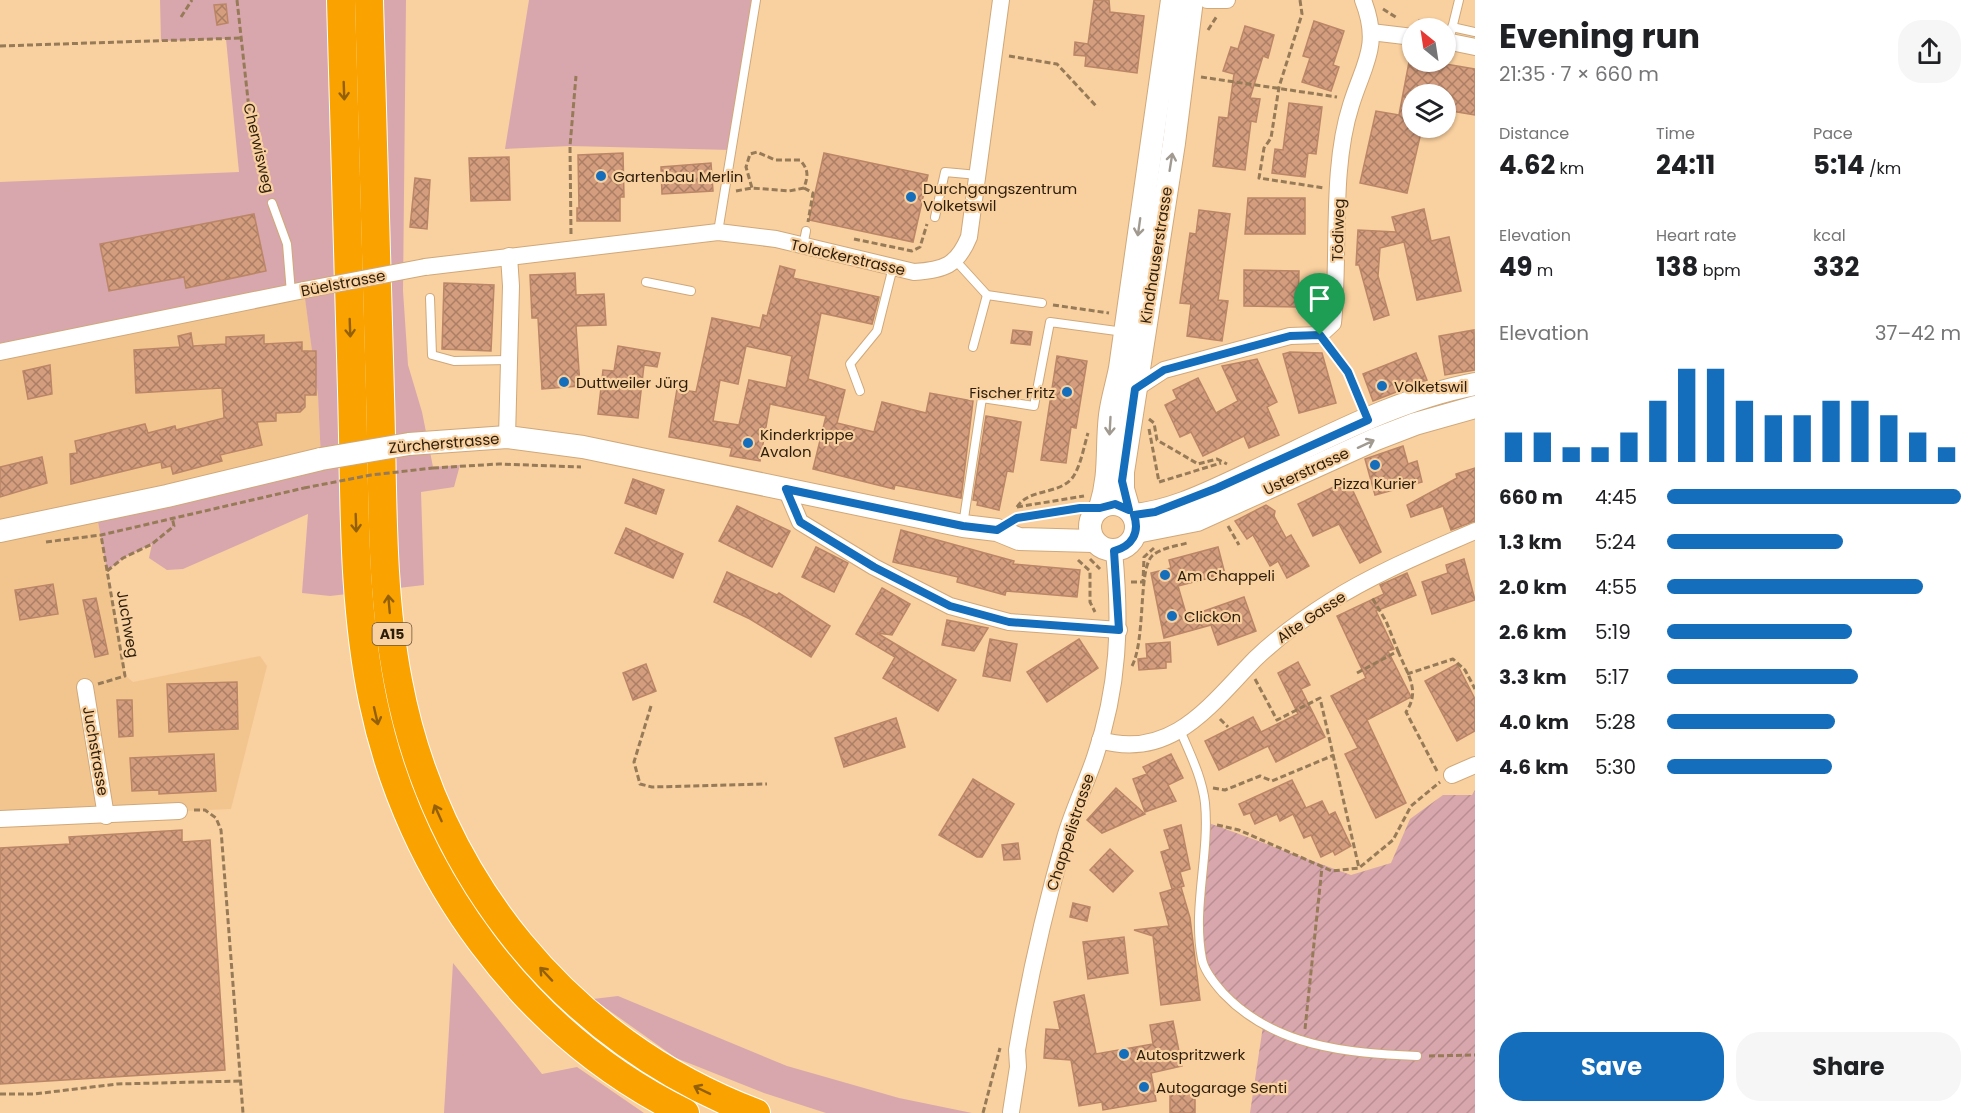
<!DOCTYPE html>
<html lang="en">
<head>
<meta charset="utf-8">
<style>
	body { margin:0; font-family:Poppins,sans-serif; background:#f6f6f6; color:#202124; height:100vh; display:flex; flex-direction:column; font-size:22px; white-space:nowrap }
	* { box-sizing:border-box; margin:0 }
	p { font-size:20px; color:#757577 }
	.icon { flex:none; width:33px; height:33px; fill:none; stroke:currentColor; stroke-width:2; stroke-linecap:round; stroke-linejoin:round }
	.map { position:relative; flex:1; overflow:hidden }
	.side { display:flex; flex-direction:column; background:#fff; width:510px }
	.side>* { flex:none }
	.needle { width:39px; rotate:330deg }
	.controls { position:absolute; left:1402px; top:18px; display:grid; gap:12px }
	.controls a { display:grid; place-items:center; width:54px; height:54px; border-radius:50%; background:#fff; box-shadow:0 2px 4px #0004; font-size:30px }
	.pin { position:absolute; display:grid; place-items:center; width:51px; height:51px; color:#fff; margin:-62px -26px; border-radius:50% 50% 50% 0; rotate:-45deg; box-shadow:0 0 6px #0007 }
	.pin .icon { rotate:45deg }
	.round { display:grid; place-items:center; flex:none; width:63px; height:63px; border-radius:24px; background:#f6f6f6 }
	.overview { display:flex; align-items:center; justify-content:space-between; height:102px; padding:0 24px }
	h1 { font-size:33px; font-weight:700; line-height:45px }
	.metrics { display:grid; grid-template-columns:repeat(3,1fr); gap:9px; height:102px; padding:6px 24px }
	.metrics div { display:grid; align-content:center }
	.metrics b { font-size:26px; font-weight:700 }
	.metrics small { font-size:16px; font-weight:400 }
	.metrics p { font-size:16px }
	.chart { height:168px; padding:12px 24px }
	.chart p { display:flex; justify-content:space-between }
	.chart svg { width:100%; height:108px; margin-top:6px; stroke:#156ebb; stroke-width:6 }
	.cta { display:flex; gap:12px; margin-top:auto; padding:12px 24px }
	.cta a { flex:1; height:69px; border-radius:24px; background:#156ebb; color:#fff; font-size:24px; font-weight:700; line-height:69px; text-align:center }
	.cta a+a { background:#f6f6f6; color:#202124 }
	ul { padding:0 24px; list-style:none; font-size:20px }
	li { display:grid; grid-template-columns:96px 72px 1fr; align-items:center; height:45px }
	li i { height:15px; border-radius:8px; background:#156ebb }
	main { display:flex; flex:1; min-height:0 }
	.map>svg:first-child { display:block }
</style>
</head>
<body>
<main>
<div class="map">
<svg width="1475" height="1113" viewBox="0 0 1475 1113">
	<defs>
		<pattern id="garden-furrows" width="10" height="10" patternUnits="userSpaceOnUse" patternTransform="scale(1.5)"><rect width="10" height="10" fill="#d8a7ad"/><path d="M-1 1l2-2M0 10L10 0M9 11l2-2" fill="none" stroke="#ba8f94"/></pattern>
		<pattern id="building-cross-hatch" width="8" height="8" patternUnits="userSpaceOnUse" patternTransform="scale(1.5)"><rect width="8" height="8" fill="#d49d7e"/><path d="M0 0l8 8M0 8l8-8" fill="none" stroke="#ac7f65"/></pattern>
	</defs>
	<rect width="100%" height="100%" fill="#f9d09f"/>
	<polygon fill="#f3c58e" points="304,290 318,396 321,459 96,511 126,676 133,682 260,656 267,666 231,809 0,819 0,352"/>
	<g fill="#d8a7ad">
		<polygon points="160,0 406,0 403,291 408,365 422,412 433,467 460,465 454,487 421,492 424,585 330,596 302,593 308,514 183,569 167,570 149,558 152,544 123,558 107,571 96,511 321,459 318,396 304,291 0,352 0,182 239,172 226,39 161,41"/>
		<polygon points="529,0 756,0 731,150 570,146 505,149"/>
		<polygon points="453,963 542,1074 577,1067 644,1113 444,1113"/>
		<polygon points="618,996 787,1066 899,1098 972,1113 826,1113 764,1093 676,1058 593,999"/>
	</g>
	<polygon fill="url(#garden-furrows)" points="1475,790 1475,1113 1250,1113 1263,1026 1238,1009 1202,962 1206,822 1351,875 1391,863 1410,819 1443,795 1472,795"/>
	<g fill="url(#building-cross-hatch)" stroke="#bb8667" stroke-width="1.5" fill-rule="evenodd">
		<polygon points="1094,0 1109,0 1110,12 1144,16 1137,73 1085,66 1086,56 1074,55 1075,42 1088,44"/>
		<polygon points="226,4 228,23 217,25 214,5"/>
		<polygon points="1314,21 1344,31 1333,65 1339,67 1331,91 1302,82 1310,58 1303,56"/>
		<polygon points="1245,26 1274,35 1268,58 1263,56 1250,98 1260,99 1256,122 1251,121 1245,170 1213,166 1219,117 1228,118 1234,74 1223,71 1231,47 1238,49"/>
		<polygon points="1409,62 1434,62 1475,69 1475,115 1446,110 1446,94 1413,94 1413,128 1422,128 1407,193 1360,183 1376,111 1399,115"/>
		<polygon points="1289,103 1322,107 1316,154 1308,153 1305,177 1272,173 1275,149 1283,150"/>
		<polygon points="623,153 624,197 620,197 620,221 577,221 577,208 579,208 578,155"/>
		<polygon points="824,153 928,175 913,242 809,220"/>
		<polygon points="509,157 510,200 471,201 469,158"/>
		<polygon points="711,163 713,191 662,194 661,167"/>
		<polygon points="415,178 430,180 427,229 410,227"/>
		<polygon points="1248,198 1305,198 1305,234 1245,234"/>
		<polygon points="1424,209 1431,241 1449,237 1461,291 1417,300 1404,242 1380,248 1378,276 1389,315 1374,320 1359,265 1356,265 1358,230 1396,232 1392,217"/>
		<polygon points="1199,210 1230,214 1218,300 1228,301 1222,341 1187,336 1191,304 1180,303 1190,233 1196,234"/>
		<polygon points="254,214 266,271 186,288 184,277 109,291 100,244"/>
		<path d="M780,266L795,270L793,278L879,297L872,324L821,313L808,379L845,390L837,423L874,432L882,402L926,413L930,393L973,401L961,498L895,485L894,489L813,469L826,416L770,404L760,461L730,456L732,448L669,437L677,389L696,392L712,318L760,328L763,315L767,316ZM746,346L792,356L786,388L749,380L739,425L713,421L720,380L738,384Z"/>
		<polygon points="1244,270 1299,271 1298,307 1244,306"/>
		<polygon points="575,273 576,295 604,294 606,325 576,326 580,386 542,389 538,318 532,318 530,275"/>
		<polygon points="444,283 494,285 491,351 442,349"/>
		<polygon points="1013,330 1032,332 1030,345 1011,343"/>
		<polygon points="1474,330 1475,370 1445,375 1439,336"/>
		<polygon points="191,333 193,346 226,344 226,337 264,335 264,344 302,342 302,351 316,351 316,395 305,395 305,407 300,412 276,413 276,421 257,422 262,445 220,455 222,461 173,474 171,466 162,468 161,462 71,484 70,454 77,453 75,441 145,424 148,433 175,426 176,430 224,418 222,388 136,393 134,350 180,347 178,336"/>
		<polygon points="618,346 660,353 657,367 644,365 638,418 598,414 603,370 614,371"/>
		<polygon points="1290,352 1322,353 1336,403 1299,413 1283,354"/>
		<polygon points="1416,353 1427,380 1373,401 1363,374"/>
		<polygon points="1057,356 1087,361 1076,428 1071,427 1066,463 1041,460"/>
		<polygon points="1257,359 1277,402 1267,407 1279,435 1249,448 1244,436 1203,456 1191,432 1180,437 1165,405 1177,399 1173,390 1198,378 1216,413 1238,401 1222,366"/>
		<polygon points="50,365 52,394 28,399 23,371"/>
		<polygon points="986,416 1021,422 1013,472 1007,471 999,510 977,505 978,501 973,500"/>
		<polygon points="1403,446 1408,464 1417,461 1422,482 1375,495 1365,459"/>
		<polygon points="42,457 47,483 0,497 0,467"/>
		<polygon points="1475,468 1475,521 1451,530 1443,506 1411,517 1407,505 1457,478 1456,474"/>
		<polygon points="633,479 664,490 656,514 625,503"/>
		<polygon points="1348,480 1381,552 1360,563 1339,524 1313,536 1298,504"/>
		<polygon points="1266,505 1275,511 1274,516 1286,538 1291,535 1309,566 1287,578 1278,561 1270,566 1253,535 1247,539 1235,521"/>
		<polygon points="737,506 790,531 772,567 719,541"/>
		<polygon points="626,528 683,554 673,578 615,553"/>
		<polygon points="901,530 1014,561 1013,564 1080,570 1077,597 1006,591 1005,595 957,582 958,577 893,562"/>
		<polygon points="816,547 848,563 834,592 802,577"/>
		<polygon points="1218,547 1225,574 1178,586 1187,617 1244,597 1256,631 1218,645 1211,625 1164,638 1151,573 1171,568 1169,560"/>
		<polygon points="1464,559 1475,600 1432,614 1422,582 1448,573 1446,565"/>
		<polygon points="727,572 777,595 779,593 830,626 811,657 750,619 714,602"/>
		<polygon points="1407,573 1416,595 1376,611 1394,649 1388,651 1411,697 1367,720 1406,803 1376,818 1345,754 1358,748 1331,696 1366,678 1337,616 1384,594 1380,585"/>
		<polygon points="53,584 58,614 20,620 15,590"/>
		<polygon points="882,588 910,604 892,635 877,633 956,680 938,711 883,678 895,657 856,634"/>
		<polygon points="96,598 108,654 95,657 83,600"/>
		<polygon points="947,620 988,628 974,651 942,645"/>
		<polygon points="990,639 1017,644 1010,681 983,676"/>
		<polygon points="1079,639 1098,668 1047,702 1027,672"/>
		<polygon points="1170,642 1171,662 1166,662 1166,668 1139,670 1138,659 1147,658 1146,644"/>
		<polygon points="1298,662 1310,685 1301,689 1325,737 1276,762 1268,746 1219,770 1205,741 1253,717 1261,732 1298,714 1278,673"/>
		<polygon points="646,664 656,691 633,700 623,673"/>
		<polygon points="1457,664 1475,699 1475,731 1457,741 1425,681"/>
		<polygon points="237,682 238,729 169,732 167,684"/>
		<polygon points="117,700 132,700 133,736 119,737"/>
		<polygon points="896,718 905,747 844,767 835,738"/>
		<polygon points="214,754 216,791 159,794 159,790 132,791 130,758"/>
		<polygon points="1171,754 1183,778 1168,785 1176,801 1145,812 1133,779 1147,774 1143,767"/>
		<polygon points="973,779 1014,804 982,857 977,857 939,835"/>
		<polygon points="1292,780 1306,808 1322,801 1329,815 1335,812 1351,846 1335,855 1333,851 1321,857 1311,835 1304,838 1293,814 1280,821 1277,814 1255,824 1250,813 1244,815 1239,804"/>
		<polygon points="1116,788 1145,814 1102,833 1087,820"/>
		<polygon points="1181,825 1190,869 1180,872 1184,886 1181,887 1190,918 1200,1000 1161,1005 1153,936 1134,930 1169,926 1160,893 1180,887 1172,889 1161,852 1170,849 1164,830"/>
		<polygon points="182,830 182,842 210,840 225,1070 0,1084 0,848 70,844 69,837"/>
		<polygon points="1018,843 1020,859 1004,860 1002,845"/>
		<polygon points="1110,849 1133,871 1113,892 1090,870"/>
		<polygon points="1073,903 1090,907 1087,921 1070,917"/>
		<polygon points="1124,937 1128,973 1088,979 1083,942"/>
		<polygon points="1084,995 1096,1054 1153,1044 1150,1025 1173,1021 1182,1066 1151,1073 1156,1101 1103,1110 1102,1102 1079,1106 1071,1060 1044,1058 1046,1029 1060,1030 1054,1002"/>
		<rect x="1170" y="1094" width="25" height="19"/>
	</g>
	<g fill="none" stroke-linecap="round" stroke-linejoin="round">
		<g stroke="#d0a879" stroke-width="10">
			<g id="service">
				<polyline points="1452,27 1475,32"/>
				<polyline points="1449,41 1459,0"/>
				<polyline points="272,203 287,244 291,293"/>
				<polyline points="935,217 945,172 978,175"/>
				<polyline points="718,232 756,0"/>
				<polyline points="803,246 806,231"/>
				<polyline points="956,261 987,295 1042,303"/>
				<polyline points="646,282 691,291"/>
				<polyline points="430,298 432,355 454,361 509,360"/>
				<polyline points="973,347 987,295"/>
				<polyline points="860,391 850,364 877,331 893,267"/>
				<polyline points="963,525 982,398 1034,406 1050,322 1124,332"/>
				<path d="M1180,730C1190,754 1202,777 1205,803C1210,855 1192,907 1202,959C1204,971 1215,984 1223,993C1274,1047 1347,1053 1417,1056"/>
			</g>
		</g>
		<g stroke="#d0a879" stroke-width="18">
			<g id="minor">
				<polyline points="1207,0 1227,0"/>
				<polyline points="1371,32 1413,37"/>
				<polyline points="1446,41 1475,47"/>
				<path d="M425,267L718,232L776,239L914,272C944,270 957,266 969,237L1001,0"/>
				<polyline points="0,352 304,290"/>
				<path d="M1135,389L1164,370L1290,336L1320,335L1333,323C1340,255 1330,170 1351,105C1364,63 1381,46 1363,0"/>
				<polyline points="507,437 511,286 509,256"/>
				<polyline points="786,489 800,522 874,567 950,606 1009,622 1119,630"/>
				<polyline points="85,687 106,816"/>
				<path d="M1100,740C1172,761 1211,704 1255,659C1278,637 1304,618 1331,601C1375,573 1427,552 1475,531"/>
				<polyline points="1452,775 1475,765"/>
				<polyline points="0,819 179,811"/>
				<path d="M1011,1112L1018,1067L1017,1050C1029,978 1045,908 1065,838C1073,810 1086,784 1095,757C1119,687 1121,623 1114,551"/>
			</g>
		</g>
		<g stroke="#d0a879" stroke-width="24">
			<g id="secondary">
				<polyline points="409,444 507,437 583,447 963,526 997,530 1019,539 1093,541"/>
				<circle cx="1113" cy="527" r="23"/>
				<path d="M1100,508C1111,473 1106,449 1110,415C1112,399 1117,384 1120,368L1172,0"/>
				<polyline points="1129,510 1123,489 1123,472 1174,143 1192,0"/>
				<path d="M1133,515C1172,512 1210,492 1245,476C1319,442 1395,399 1475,384"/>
				<polyline points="0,531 167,496 321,459"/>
				<polyline points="1136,532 1197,520 1376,439 1415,424 1475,407"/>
			</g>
		</g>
		<g stroke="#fff" stroke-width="30">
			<g id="motorway">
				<path d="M341,0C345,130 348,261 352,391C355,494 352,600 373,701C409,875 524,1034 685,1113"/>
				<path d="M369,0C372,132 376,264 380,395C383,490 380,588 398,681C435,878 568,1042 756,1113"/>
			</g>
		</g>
		<g stroke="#977b58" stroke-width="3" stroke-dasharray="6 3" stroke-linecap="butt">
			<polyline points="237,0 250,118 269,193"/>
			<polyline points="1300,0 1302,14 1279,87 1271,138 1264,148 1259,178 1324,188"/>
			<polyline points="1383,9 1397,18"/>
			<polyline points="181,17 192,0"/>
			<polyline points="1418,21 1441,25"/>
			<polyline points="1208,30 1217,16"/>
			<polyline points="0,46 241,38"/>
			<polyline points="1009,56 1057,64 1097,107"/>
			<polyline points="1201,77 1337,97"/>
			<polyline points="804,188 813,193 808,222"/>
			<path d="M736,191L752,188L789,191L804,188C808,176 809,170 800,160H775L757,152L750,154L746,167L752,188"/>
			<polyline points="571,234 570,146 576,76"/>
			<polyline points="854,239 912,251 920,247 927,224"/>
			<polyline points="1053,305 1109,313"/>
			<polyline points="1329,348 1348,372 1360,402"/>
			<polyline points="1149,419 1154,423 1157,440 1198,464 1217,459 1227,464"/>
			<polyline points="1149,429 1159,482 1221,463"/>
			<polyline points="433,468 499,464 581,467"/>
			<polyline points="1017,507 1084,496"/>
			<path d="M1017,507C1029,488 1060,495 1073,477C1081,465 1084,446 1088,433"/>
			<polyline points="1018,518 1083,508"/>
			<polyline points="1228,526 1239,545"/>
			<polyline points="46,542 101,535 304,488"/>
			<polyline points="1090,559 1100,569"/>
			<polyline points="1078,560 1090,571 1090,602 1095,612"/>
			<polyline points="107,571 123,558 152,544 174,526 172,517"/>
			<polyline points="1131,582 1143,582 1144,557 1154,548"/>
			<path d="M1398,651C1407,674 1421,690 1406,712L1437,771"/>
			<path d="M1132,666C1146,639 1138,570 1152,556C1160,548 1177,546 1187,543"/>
			<polyline points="1357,673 1398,651 1386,621 1371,596"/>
			<polyline points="1407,674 1453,659 1465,670 1475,689"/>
			<polyline points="1255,679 1277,720 1320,698 1359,868"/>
			<polyline points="98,684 125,676 101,535"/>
			<polyline points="651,706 634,762 640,784 652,787 767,784"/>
			<polyline points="1220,719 1228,727"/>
			<polyline points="1213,788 1225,790 1260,776 1272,781 1334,755"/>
			<polyline points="194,810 205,810 216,818 221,830 243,1113"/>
			<polyline points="1217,825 1239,830 1332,871 1359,868 1393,840 1411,806 1440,782"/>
			<polyline points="1305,1029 1322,867"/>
			<polyline points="1429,1056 1475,1055"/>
			<polyline points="0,1094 34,1094 117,1084 240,1081"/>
			<polyline points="983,1113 1000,1048"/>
		</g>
		<use href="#service" stroke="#fff" stroke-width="8"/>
		<use href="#minor" stroke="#fff" stroke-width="16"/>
		<use href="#secondary" stroke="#fff" stroke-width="22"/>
		<use href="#motorway" stroke="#f9a200" stroke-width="28"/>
		<g stroke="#d0a879" stroke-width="18" stroke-linecap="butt">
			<polyline id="minor-bridge" points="304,290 425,267"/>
		</g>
		<g stroke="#d0a879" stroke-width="24" stroke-linecap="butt">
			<polyline id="secondary-bridge" points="321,459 409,444"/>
		</g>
		<polyline stroke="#977b58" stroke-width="3" stroke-dasharray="6 3" stroke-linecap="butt" points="304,488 371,475 433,468"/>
		<use href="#minor-bridge" stroke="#fff" stroke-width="16"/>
		<use href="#secondary-bridge" stroke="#fff" stroke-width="22"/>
	</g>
	<defs><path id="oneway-shaft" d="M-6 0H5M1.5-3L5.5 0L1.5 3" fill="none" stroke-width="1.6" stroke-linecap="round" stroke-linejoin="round" transform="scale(1.5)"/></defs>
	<g stroke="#936006">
		<use href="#oneway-shaft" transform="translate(344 91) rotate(88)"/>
		<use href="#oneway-shaft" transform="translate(350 328) rotate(88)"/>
		<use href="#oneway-shaft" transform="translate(356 523) rotate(88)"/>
		<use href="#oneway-shaft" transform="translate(389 604) rotate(-95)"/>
		<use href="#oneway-shaft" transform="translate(376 716) rotate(77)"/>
		<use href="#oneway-shaft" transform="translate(438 813) rotate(-114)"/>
		<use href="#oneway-shaft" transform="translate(546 974) rotate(-133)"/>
		<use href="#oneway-shaft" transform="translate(702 1090) rotate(-154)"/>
	</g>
	<g stroke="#a09a91">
		<use href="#oneway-shaft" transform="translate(1171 162) rotate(-81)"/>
		<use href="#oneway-shaft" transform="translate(1139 227) rotate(98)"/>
		<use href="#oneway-shaft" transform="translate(1110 426) rotate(93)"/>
		<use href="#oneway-shaft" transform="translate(1366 444) rotate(-25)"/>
	</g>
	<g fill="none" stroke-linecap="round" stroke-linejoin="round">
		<g stroke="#fff" stroke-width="12">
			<path id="route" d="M1320,335L1348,372L1368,420L1217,488L1155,512L1134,515C1140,533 1132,546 1114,551L1119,630L1009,622L950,606L874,567L800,522L786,489L963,526L997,530L1017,518L1080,508H1100L1115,504L1129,510L1122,481L1135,389L1164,370L1290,336Z"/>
		</g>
		<use href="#route" stroke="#156ebb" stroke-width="8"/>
	</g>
	<g fill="#156ebb" stroke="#f9d09f" stroke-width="2">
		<circle cx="601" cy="176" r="6"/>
		<circle cx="911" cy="197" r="6"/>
		<circle cx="564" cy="382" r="6"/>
		<circle cx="1382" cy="386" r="6"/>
		<circle cx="1067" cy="392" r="6"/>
		<circle cx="748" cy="443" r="6"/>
		<circle cx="1375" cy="465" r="6"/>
		<circle cx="1165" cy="575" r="6"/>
		<circle cx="1172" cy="616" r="6"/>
		<circle cx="1124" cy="1054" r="6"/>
		<circle cx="1144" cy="1087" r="6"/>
	</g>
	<g text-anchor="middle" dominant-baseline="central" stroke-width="4.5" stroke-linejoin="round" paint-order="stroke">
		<rect fill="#f9d09f" stroke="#6a5337" stroke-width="1.5" x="372.5" y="623" width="39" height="22" rx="4.5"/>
		<g font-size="14" font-weight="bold" fill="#2d1e0b">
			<text x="392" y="634">A15</text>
		</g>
		<g font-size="15" fill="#2d1e0b" stroke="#f9d09f">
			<text transform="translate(259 148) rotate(77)">Cherwisweg</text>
			<text transform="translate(1338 230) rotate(-88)">Tödiweg</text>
			<text transform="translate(1156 255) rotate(-81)">Kindhauserstrasse</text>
			<text transform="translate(848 257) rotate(13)">Tolackerstrasse</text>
			<text transform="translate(343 283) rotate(-11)">Büelstrasse</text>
			<text transform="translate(444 443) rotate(-5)">Zürcherstrasse</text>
			<text transform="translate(1306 471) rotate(-25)">Usterstrasse</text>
			<text transform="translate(1311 617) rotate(-34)">Alte Gasse</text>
			<text transform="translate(128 624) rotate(80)">Juchweg</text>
			<text transform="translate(96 751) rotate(80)">Juchstrasse</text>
			<text transform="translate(1070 832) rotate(-72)">Chappelistrasse</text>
		</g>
		<g font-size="15" fill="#2d1e0b" stroke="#f9d09f" text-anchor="start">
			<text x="613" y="176">Gartenbau Merlin</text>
			<text x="923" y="188">Durchgangszentrum<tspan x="923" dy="17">Volketswil</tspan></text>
			<text x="576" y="382">Duttweiler Jürg</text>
			<text x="1394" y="386">Volketswil</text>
			<text x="1055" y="392" text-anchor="end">Fischer Fritz</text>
			<text x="760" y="434">Kinderkrippe<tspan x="760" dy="17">Avalon</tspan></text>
			<text x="1375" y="483" text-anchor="middle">Pizza Kurier</text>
			<text x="1177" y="575">Am Chappeli</text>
			<text x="1184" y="616">ClickOn</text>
			<text x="1136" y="1054">Autospritzwerk</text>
			<text x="1156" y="1087">Autogarage Senti</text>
		</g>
	</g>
</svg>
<div class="controls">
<a><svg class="needle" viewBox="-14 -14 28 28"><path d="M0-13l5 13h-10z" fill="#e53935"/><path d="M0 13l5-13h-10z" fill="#757577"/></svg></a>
<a><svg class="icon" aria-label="layers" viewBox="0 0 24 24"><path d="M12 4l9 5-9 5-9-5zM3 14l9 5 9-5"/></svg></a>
</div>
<div class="pin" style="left:1320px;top:335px;background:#1e9e55"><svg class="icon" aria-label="arrive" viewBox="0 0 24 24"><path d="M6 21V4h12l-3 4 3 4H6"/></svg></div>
</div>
<section class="side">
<div class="overview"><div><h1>Evening run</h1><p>21:35 · 7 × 660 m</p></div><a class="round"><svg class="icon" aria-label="share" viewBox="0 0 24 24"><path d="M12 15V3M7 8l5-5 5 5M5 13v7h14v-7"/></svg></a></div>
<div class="metrics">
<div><p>Distance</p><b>4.62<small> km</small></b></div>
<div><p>Time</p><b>24:11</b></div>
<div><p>Pace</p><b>5:14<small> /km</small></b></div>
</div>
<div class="metrics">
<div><p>Elevation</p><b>49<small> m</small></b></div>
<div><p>Heart rate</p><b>138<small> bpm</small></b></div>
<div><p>kcal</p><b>332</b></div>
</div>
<div class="chart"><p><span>Elevation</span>37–42 m</p>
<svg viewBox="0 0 160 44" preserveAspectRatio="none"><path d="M5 44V32M15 44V32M25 44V38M35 44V38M45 44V32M55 44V19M65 44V6M75 44V6M85 44V19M95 44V25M105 44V25M115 44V19M125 44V19M135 44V25M145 44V32M155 44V38"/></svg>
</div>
<ul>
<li><b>660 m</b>4:45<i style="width:100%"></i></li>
<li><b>1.3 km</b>5:24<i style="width:60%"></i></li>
<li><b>2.0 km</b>4:55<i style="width:87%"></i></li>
<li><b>2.6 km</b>5:19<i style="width:63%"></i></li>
<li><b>3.3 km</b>5:17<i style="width:65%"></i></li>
<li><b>4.0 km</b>5:28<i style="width:57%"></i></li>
<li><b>4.6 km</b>5:30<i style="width:56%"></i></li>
</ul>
<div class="cta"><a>Save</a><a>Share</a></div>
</section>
</main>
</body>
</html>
